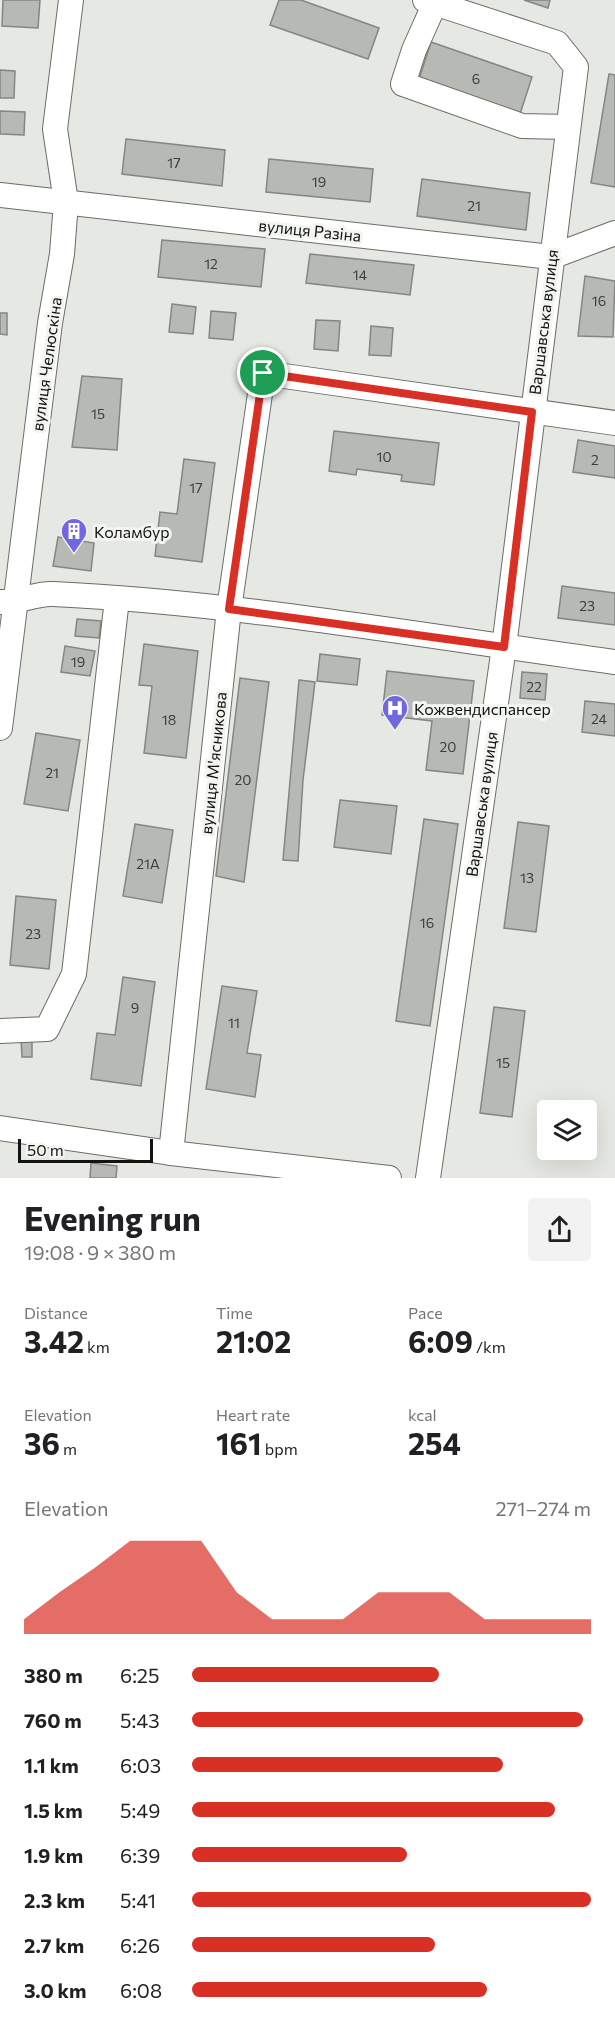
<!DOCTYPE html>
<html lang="en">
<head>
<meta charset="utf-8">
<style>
	body { margin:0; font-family:Commissioner,sans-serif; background:#f2f2f2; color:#202124; height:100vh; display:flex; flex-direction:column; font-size:22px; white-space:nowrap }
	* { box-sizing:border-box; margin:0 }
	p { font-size:20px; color:#757577 }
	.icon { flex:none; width:33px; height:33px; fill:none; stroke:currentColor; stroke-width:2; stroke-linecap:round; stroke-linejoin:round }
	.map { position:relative; height:1178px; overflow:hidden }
	.drawer { display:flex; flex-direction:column; background:#fff; flex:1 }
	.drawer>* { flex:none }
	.buttons { position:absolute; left:537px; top:1100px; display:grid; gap:12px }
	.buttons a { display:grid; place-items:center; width:60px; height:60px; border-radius:6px; background:#fff; box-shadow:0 6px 24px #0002; font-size:30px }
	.scale { position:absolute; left:18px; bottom:15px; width:135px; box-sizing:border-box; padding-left:6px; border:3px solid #131312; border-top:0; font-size:16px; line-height:21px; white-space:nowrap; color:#131312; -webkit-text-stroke:4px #f3f5f0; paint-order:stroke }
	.pin { position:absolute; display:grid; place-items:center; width:51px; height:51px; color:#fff; margin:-26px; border:3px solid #fff; border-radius:50%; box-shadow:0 2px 6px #0007 }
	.round { display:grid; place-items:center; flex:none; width:63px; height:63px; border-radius:6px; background:#f2f2f2 }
	.head { display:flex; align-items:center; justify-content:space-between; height:102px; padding:0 24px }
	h1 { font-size:33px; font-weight:700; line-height:45px }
	.figures { display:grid; grid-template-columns:repeat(3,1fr); gap:9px; height:102px; padding:6px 24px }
	.figures div { display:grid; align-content:center }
	.figures b { font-size:30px; font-weight:700 }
	.figures small { font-size:16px; font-weight:400 }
	.figures p { font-size:16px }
	.chart { height:168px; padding:12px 24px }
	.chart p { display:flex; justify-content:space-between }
	.chart svg { width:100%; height:108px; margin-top:6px; fill:#d93025; opacity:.7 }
	ul { padding:0 24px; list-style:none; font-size:20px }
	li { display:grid; grid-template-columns:96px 72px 1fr; align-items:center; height:45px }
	li i { height:15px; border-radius:8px; background:#d93025 }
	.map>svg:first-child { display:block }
</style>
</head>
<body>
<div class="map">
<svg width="615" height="1178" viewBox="0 0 615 1178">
	<rect width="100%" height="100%" fill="#e6e8e3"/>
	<g fill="#b7b9b5" stroke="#858682" stroke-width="1.5">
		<polygon points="3,0 40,0 38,28 2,26"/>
		<polygon points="279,0 301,0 379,28 368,59 270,25"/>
		<polygon points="524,0 550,0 548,8"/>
		<polygon points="431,42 532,77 520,114 419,79"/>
		<polygon points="0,70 15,71 14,98 0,98"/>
		<polygon points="609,74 615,75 615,187 591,183"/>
		<polygon points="0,111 25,112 24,135 0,134"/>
		<polygon points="126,139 225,150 222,186 122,174"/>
		<polygon points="269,159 373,169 370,202 266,192"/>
		<polygon points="422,179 530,193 526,230 417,216"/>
		<polygon points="162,240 265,249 261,287 158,277"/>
		<polygon points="310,254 414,265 410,295 306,283"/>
		<polygon points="585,276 615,281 613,337 578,336"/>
		<polygon points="172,304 196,307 193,334 169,332"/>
		<polygon points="211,311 236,313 233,340 209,338"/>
		<polygon points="0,313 7,313 7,335 0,334"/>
		<polygon points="316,320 340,321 338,351 314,349"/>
		<polygon points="371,326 393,328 391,356 369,355"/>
		<polygon points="82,376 122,379 117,450 72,447"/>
		<polygon points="334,431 439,443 434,485 401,481 402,475 357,469 356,475 329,471"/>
		<polygon points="578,440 615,446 615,478 573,472"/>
		<polygon points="184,459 215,463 202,562 155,556 160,512 177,514"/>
		<polygon points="58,537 94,543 91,571 53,566"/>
		<polygon points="562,586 615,593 615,625 558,618"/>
		<polygon points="77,619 101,621 99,638 75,636"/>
		<polygon points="144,644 198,651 186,758 144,753 152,686 139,685"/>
		<polygon points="65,646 95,651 90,676 61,672"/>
		<polygon points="320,654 360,659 357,685 317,681"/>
		<polygon points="387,671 474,681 463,774 426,770 432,721 382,715"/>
		<polygon points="522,672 547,674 545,700 520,698"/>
		<polygon points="240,678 269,682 244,882 216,876"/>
		<polygon points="299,680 315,682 303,780 298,861 283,860"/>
		<polygon points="585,701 615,704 615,736 582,732"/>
		<polygon points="36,733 80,740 68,811 24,804"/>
		<polygon points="340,800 397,806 391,854 334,847"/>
		<polygon points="424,819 458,824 430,1026 396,1021"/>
		<polygon points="518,822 549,826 536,932 504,928"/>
		<polygon points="135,824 173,830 162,903 123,896"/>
		<polygon points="16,896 56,900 49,969 10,965"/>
		<polygon points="123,977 155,982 141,1086 91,1079 97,1033 115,1035"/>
		<polygon points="222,986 257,991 247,1053 261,1055 255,1097 206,1089"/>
		<polygon points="494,1007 525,1011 512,1117 480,1113"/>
		<polygon points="21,1038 32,1038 32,1057 22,1057"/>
		<polygon points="91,1163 117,1166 116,1178 90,1178"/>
	</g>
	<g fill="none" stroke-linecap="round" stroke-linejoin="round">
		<g stroke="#6b6d69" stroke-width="26">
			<g id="minor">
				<polyline points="425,0 557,43 576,67 504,647 428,1178"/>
				<polyline points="435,3 414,50 403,84 522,126 568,127"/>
				<polyline points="0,195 551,257 615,233"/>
				<path d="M0,602C19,603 35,593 53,594C242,603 429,637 615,662"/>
				<polyline points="0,728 50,323 62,254 66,202 55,129 71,0"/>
				<polyline points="0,1031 47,1029 74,974 117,599"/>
				<polyline points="0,1128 171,1153 389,1178"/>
				<polyline points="171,1153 229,609 263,373 615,423"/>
			</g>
		</g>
		<use href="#minor" stroke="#fff" stroke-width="24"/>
	</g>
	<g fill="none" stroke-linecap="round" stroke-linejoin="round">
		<g stroke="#fff" stroke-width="12">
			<polygon id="route" points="263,373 532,412 504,647 229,609"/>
		</g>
		<use href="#route" stroke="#d93025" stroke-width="8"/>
	</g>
	<defs>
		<g id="building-pin" transform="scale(1.35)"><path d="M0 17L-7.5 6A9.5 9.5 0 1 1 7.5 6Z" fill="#7067e1" stroke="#f3f5f0"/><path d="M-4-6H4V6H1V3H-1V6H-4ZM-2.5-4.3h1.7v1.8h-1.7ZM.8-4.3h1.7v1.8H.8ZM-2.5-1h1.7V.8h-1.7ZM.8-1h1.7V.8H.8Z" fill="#fff"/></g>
		<g id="hospital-pin" transform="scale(1.35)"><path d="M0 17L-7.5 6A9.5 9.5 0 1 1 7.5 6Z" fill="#7067e1" stroke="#f3f5f0"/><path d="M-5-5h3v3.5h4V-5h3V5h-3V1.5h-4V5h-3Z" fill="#fff"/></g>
	</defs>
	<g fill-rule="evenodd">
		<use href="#building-pin" x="74" y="531"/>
		<use href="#hospital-pin" x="395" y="708"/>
	</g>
	<g text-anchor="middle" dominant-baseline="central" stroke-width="6" stroke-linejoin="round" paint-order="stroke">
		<g font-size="14" fill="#3c3c3b">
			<text x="476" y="78">6</text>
			<text x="174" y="162">17</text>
			<text x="319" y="181">19</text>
			<text x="474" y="205">21</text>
			<text x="211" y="263">12</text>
			<text x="360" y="274">14</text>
			<text x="599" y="300">16</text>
			<text x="98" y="413">15</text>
			<text x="384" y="456">10</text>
			<text x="595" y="459">2</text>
			<text x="196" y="487">17</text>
			<text x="587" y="605">23</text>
			<text x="78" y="661">19</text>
			<text x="534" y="686">22</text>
			<text x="599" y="718">24</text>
			<text x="169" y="719">18</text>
			<text x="448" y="746">20</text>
			<text x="52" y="772">21</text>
			<text x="243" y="779">20</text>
			<text x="148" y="863">21А</text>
			<text x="527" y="877">13</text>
			<text x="427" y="922">16</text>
			<text x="33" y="933">23</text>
			<text x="135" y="1007">9</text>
			<text x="234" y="1022">11</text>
			<text x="503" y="1062">15</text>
		</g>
		<g font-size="16" fill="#131312" stroke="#f3f5f0">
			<text transform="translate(310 230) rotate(6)">вулиця Разіна</text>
			<text transform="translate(543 322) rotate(-83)">Варшавська вулиця</text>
			<text transform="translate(46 364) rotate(-82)">вулиця Челюскіна</text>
			<text transform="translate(213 763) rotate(-84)">вулиця М'ясникова</text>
			<text transform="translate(481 804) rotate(-82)">Варшавська вулиця</text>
		</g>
		<g font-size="16" fill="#131312" stroke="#f3f5f0" text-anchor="start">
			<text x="94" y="531">Коламбур</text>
			<text x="414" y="708">Кожвендиспансер</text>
		</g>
	</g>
</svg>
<div class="buttons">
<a><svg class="icon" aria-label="layers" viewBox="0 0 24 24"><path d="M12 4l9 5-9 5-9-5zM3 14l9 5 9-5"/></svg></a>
</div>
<div class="scale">50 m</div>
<div class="pin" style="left:263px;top:373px;background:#1e9e55"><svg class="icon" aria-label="arrive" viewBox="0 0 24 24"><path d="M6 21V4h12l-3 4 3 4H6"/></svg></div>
</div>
<section class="drawer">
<div class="head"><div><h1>Evening run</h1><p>19:08 · 9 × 380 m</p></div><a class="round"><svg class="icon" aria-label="share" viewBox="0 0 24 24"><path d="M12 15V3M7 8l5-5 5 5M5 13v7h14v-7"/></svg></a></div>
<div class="figures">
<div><p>Distance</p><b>3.42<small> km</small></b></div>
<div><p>Time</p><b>21:02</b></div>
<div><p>Pace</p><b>6:09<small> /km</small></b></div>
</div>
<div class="figures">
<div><p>Elevation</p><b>36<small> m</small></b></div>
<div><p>Heart rate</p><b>161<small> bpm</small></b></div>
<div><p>kcal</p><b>254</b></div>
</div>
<div class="chart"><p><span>Elevation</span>271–274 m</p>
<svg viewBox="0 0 160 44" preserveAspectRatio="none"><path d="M0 44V38L10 27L20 17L30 6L40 6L50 6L60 27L70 38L80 38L90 38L100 27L110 27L120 27L130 38L140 38L150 38L160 38V44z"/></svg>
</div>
<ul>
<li><b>380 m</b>6:25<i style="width:62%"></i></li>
<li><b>760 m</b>5:43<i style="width:98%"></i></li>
<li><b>1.1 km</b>6:03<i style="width:78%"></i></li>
<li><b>1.5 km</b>5:49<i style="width:91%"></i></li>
<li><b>1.9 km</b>6:39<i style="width:54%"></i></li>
<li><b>2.3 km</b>5:41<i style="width:100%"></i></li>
<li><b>2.7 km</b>6:26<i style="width:61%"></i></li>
<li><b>3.0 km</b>6:08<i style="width:74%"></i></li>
</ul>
</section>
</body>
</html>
